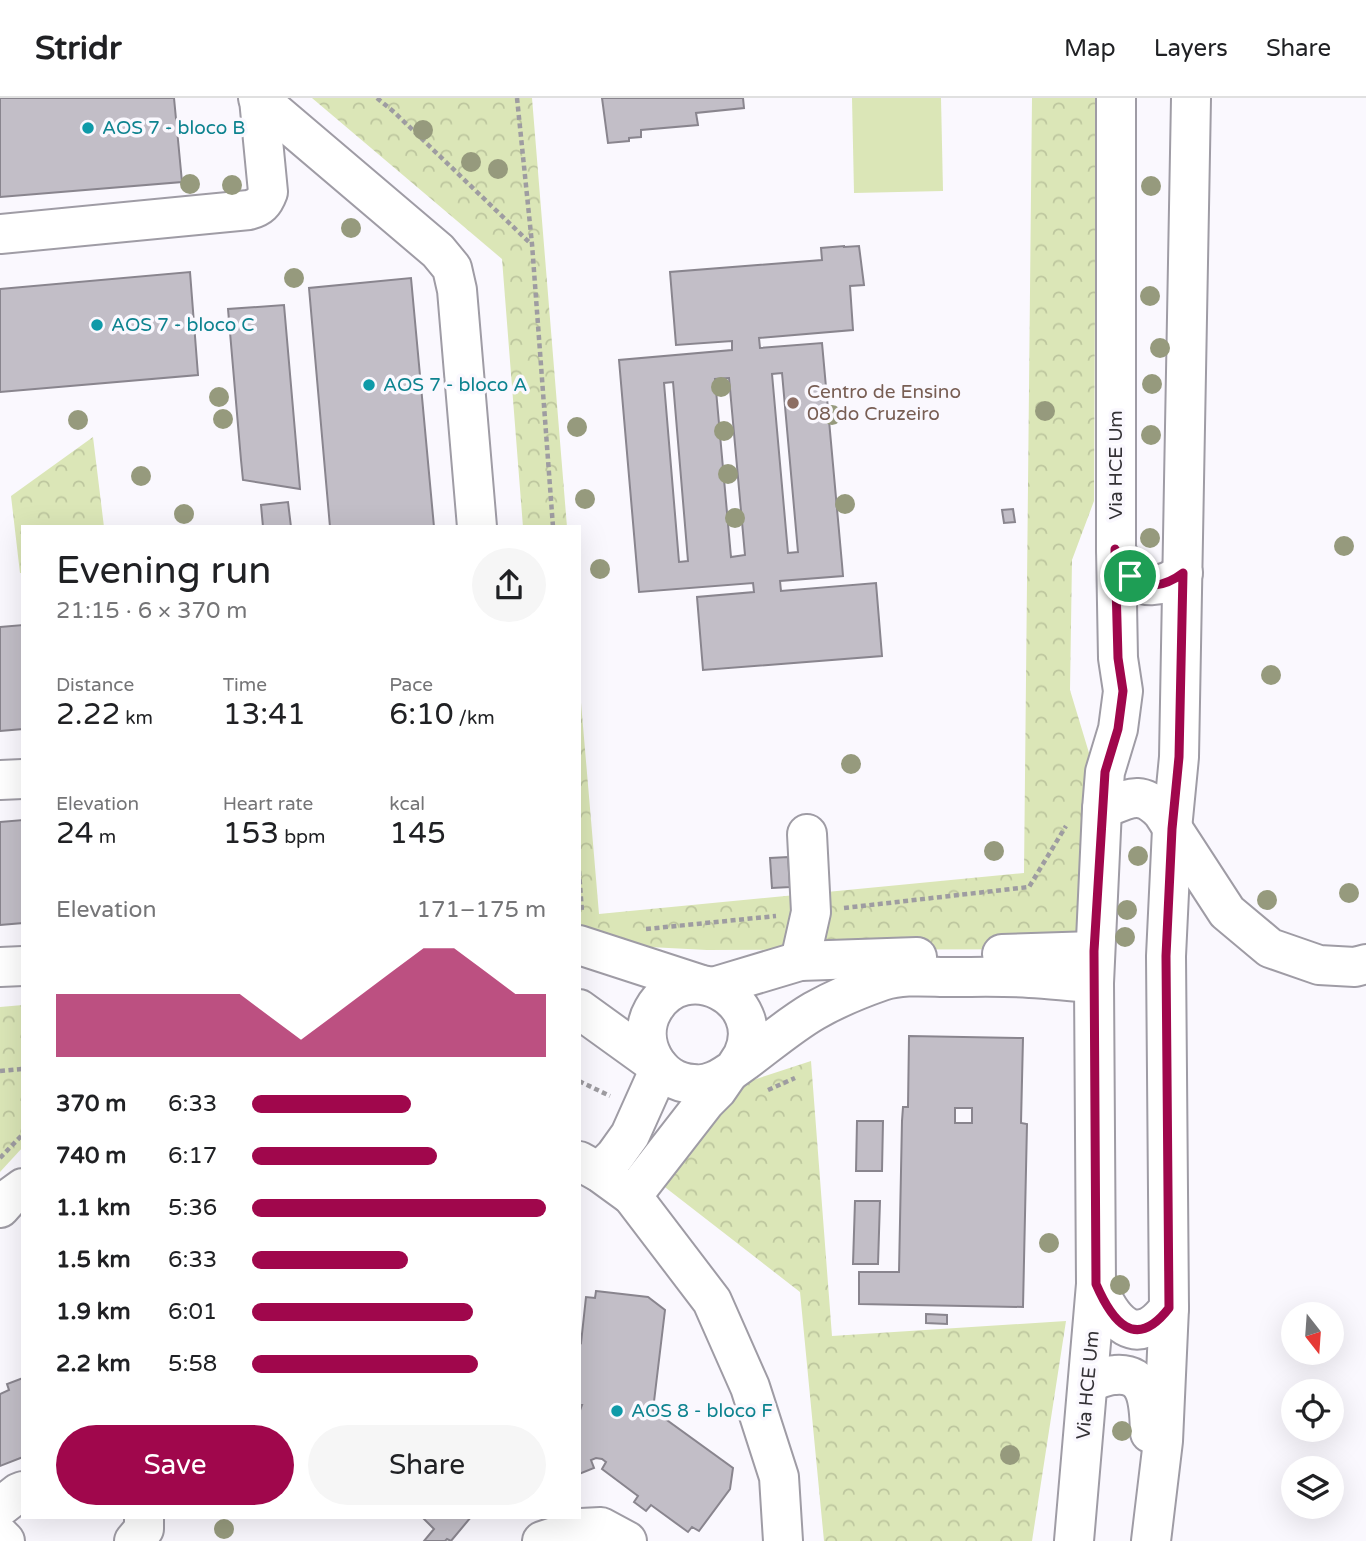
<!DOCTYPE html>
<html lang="en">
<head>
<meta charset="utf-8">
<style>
	body { margin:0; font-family:"Varela Round",sans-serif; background:#f6f6f6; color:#202124; height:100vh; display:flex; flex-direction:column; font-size:26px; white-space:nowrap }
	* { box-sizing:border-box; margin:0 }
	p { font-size:23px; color:#757577 }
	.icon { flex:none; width:38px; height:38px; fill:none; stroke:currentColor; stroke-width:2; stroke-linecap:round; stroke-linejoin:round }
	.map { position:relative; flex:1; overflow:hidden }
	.sheet { position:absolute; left:21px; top:427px; width:560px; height:994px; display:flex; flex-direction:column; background:#fff; border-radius:0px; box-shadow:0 7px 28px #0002 }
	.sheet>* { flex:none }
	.needle { width:46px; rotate:163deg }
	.buttons { position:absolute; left:1281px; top:1204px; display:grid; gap:14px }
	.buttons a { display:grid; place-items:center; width:63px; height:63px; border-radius:50%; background:#fff; box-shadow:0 7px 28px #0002; font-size:35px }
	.pin { position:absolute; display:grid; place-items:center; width:60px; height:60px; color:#fff; margin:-30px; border:4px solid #fff; border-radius:50%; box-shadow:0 2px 7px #0007 }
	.round { display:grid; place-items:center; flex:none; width:74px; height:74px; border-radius:37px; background:#f6f6f6 }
	.head { display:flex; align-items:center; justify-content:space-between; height:119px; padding:0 35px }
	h1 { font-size:38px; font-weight:600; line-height:52px }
	.figures { display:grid; grid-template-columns:repeat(3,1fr); gap:10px; height:119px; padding:7px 35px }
	.figures div { display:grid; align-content:center }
	.figures b { font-size:30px; font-weight:600 }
	.figures small { font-size:19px; font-weight:400 }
	.figures p { font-size:19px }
	.chart { height:196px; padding:14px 35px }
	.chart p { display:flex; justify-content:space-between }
	.chart svg { width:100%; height:126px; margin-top:7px; fill:#a0074c; opacity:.7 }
	.action { display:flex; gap:14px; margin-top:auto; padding:14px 35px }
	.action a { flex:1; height:80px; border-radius:42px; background:#a0074c; color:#fff; font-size:28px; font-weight:600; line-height:80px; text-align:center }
	.action a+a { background:#f6f6f6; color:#202124 }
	ul { padding:0 35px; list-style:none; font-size:23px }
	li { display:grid; grid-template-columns:112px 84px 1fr; align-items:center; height:52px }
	li i { height:18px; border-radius:9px; background:#a0074c }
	header { display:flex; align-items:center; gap:42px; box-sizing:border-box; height:98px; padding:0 35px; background:#fff; border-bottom:2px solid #e0e0e0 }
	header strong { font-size:33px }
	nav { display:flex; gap:38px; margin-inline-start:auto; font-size:24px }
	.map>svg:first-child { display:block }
</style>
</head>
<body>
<header>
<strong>Stridr</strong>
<nav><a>Map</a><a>Layers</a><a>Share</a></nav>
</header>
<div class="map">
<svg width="1366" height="1443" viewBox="0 0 1366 1443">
	<defs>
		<pattern id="park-crowns" width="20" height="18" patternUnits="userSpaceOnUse" patternTransform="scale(1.75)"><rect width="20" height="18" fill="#dbe6b7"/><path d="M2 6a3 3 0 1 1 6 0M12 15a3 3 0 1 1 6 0" fill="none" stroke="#bdc69e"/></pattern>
	</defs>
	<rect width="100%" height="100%" fill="#faf8fe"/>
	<g fill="url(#park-crowns)">
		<polygon points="312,0 532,0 567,429 523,429 502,161"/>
		<polygon points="1032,0 1096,0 1094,403 1072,462 1070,592 1096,678 1075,851 707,852 611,847 579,834 579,581 599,816 1024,775"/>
		<polygon points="93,339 104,429 23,429 23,475 20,475 11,398"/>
		<polygon points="23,907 23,1049 0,1074 0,909"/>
		<polygon points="811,963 832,1238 1066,1223 1032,1443 824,1443 800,1194 648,1076 741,986"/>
	</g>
	<polygon fill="#dbe6b7" points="852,0 941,0 943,93 854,95"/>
	<g fill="#c2bec7" stroke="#89858e" stroke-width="2" fill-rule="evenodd">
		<polygon points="0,0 174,0 182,84 0,99"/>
		<polygon points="602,0 743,0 744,10 696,15 698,27 641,32 641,39 629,40 629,43 608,45"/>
		<path d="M844,148V149L859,148L864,187L850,188L853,232L759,240L760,250L822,245L842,466L843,478L780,483L781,493L876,485L882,558L703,572L697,499L754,494L753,485L639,494L619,262L732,252V243L676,247L670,174L822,162L821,150ZM782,275L798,454L788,455L772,276ZM729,280L745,457L731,459L715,281ZM673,284L688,463L679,464L664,285Z"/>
		<polygon points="190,174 198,277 0,294 0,191"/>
		<polygon points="411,180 434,429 330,429 309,190"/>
		<polygon points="284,207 300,391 243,382 241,362 228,211"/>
		<polygon points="288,404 291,429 263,429 261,407"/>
		<polygon points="1013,411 1015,424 1004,425 1002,412"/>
		<polygon points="23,527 23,631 0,633 0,529"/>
		<polygon points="23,722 23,825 0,827 0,724"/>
		<polygon points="788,759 790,789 772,790 770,760"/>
		<path d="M909,938L1023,940L1021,1025L1027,1026L1023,1209L859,1206V1174H899L902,1023L903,1009H908ZM955,1010H972V1025H955Z"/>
		<polygon points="857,1023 883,1023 882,1073 856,1073"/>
		<polygon points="855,1103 880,1103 878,1166 853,1166"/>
		<polygon points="596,1193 648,1199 665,1212 653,1312 733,1370 730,1391 699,1433 692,1429 688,1434 651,1407 646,1413 634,1404 638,1398 602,1371 606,1364 602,1361 596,1360 591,1362 594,1370 579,1376 579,1315 582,1307 579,1307 579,1244 581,1245 586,1199 595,1200"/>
		<polygon points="926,1216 947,1217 947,1226 926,1225"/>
		<polygon points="23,1280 23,1359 0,1368 0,1296 9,1292 7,1286"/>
		<polygon points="426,1419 471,1419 451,1443 447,1441 445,1443 424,1443 434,1431 424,1421"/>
	</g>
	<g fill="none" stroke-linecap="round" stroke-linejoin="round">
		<g stroke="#9f9ca5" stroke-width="42">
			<g id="minor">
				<polyline points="258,0 438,153 452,170 457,192 477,429"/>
				<path d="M0,136L249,112C260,109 264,105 268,94L259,1"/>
				<polyline points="0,682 23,681"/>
				<polyline points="579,847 699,886"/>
				<polyline points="1002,856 1094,853"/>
				<polyline points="800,863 811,814 807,736"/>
				<polyline points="0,869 23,868"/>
				<polyline points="713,889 800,863 917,859"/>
				<polyline points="579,911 658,968"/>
				<path d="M735,970C737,966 741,961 743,957C769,900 684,857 653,912C635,943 658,985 694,986C700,987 709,985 714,983C726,978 735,970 745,963C768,946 790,927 814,913C835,901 859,891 882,883C903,876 929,879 951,879C977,879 1004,878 1030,880C1051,881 1072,884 1094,885"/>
				<polyline points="579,1063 599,1074 632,1098 712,1203 750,1289 779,1379 783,1443"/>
				<polyline points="599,1074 615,1058 630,1037 660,970"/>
				<polyline points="632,1098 705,1004 717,992 728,976"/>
				<polyline points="0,1110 8,1101 23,1090"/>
				<polyline points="0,1409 18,1395 23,1393"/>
				<polyline points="0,1438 5,1443"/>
				<polyline points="134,1443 144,1431 144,1419"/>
				<polyline points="542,1443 581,1430 601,1429 627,1443"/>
			</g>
		</g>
		<g stroke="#9f9ca5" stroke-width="42">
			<g id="major">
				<path d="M1116,451C1118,457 1121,465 1125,471C1138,495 1164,489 1183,475"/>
				<path d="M1102,711C1129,701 1140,691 1162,714L1227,814L1270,850L1319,867L1355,869L1366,866"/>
				<path d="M1096,1186C1112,1223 1135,1254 1169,1210"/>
				<path d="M1088,1285C1097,1282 1106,1277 1115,1277C1150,1274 1149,1309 1150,1335"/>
				<polyline points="1074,1443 1096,1186 1094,885 1102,711 1105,674 1118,631 1123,593 1118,560 1116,451 1116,0"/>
				<polyline points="1151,1443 1163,1343 1169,1210 1166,858 1172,731 1179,659 1191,0"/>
			</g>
		</g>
		<g stroke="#9e9ca1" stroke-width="4.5" stroke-dasharray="5 3.5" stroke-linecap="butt">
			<polyline points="377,0 394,14 531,146"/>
			<polyline points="517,0 532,146 553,429"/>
			<polyline points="579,773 582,814"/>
			<polyline points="844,810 1029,789 1066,728"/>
			<polyline points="646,831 776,818"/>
			<polyline points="0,973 23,971"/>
			<polyline points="579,983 610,998"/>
			<polyline points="768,992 795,980"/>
			<polyline points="0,1060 23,1036"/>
		</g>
		<use href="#minor" stroke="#fff" stroke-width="38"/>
		<use href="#major" stroke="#fff" stroke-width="38"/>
	</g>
	<g fill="#969a7d">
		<circle cx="423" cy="32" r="10"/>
		<circle cx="471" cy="64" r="10"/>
		<circle cx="498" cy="71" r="10"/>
		<circle cx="190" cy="86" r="10"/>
		<circle cx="232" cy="87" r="10"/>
		<circle cx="1151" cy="88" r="10"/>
		<circle cx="351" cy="130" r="10"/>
		<circle cx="294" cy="180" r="10"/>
		<circle cx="1150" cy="198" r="10"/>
		<circle cx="1160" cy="250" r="10"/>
		<circle cx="1152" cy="286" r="10"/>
		<circle cx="721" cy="289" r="10"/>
		<circle cx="219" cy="299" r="10"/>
		<circle cx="1045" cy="313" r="10"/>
		<circle cx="832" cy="317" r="10"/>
		<circle cx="223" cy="321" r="10"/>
		<circle cx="78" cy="322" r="10"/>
		<circle cx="577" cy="329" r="10"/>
		<circle cx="724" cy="333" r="10"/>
		<circle cx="1151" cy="337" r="10"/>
		<circle cx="728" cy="376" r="10"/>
		<circle cx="141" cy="378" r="10"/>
		<circle cx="585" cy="401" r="10"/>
		<circle cx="845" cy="406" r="10"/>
		<circle cx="184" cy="416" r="10"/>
		<circle cx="735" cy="420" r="10"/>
		<circle cx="1150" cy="440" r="10"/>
		<circle cx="1344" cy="448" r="10"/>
		<circle cx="600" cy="471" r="10"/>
		<circle cx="1271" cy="577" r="10"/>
		<circle cx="851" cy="666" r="10"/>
		<circle cx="994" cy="753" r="10"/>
		<circle cx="1138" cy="758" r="10"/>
		<circle cx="1349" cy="795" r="10"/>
		<circle cx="1267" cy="802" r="10"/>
		<circle cx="1127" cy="812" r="10"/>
		<circle cx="1125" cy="839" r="10"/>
		<circle cx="1049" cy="1145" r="10"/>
		<circle cx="1120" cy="1187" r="10"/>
		<circle cx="1122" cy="1333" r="10"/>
		<circle cx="1010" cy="1357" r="10"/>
		<circle cx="224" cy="1431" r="10"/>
	</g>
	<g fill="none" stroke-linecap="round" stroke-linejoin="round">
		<g stroke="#fff" stroke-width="14">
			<path id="route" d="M1115,451C1119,459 1122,469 1128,476C1143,494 1166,488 1183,475L1179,659L1172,731L1166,858L1169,1210C1135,1254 1112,1223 1096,1186L1094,853L1105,674L1118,631L1123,593L1118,560Z"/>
		</g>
		<use href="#route" stroke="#a0074c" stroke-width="9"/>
	</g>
	<g fill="#0f9aa8" stroke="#faf8fe" stroke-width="2.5">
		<circle cx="88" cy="30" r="7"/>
		<circle cx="97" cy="227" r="7"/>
		<circle cx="369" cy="287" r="7"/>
		<circle cx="617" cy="1313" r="7"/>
	</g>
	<circle fill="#8d6e63" stroke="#faf8fe" stroke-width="2.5" cx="793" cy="305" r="7"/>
	<g text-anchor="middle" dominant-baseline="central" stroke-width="7" stroke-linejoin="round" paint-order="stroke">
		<g font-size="19" fill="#0d838f" stroke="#faf8fe" text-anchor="start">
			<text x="102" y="30">AOS 7 - bloco B</text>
			<text x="111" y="227">AOS 7 - bloco C</text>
			<text x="383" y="287">AOS 7 - bloco A</text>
			<text x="631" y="1313">AOS 8 - bloco F</text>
		</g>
		<g font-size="19" fill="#785e54" stroke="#faf8fe" text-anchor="start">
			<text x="807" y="294">Centro de Ensino<tspan x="807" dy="22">08 do Cruzeiro</tspan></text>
		</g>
		<g font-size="19" fill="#343236" stroke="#faf8fe">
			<text transform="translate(1116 367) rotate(-90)">Via HCE Um</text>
			<text transform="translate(1088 1287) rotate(-85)">Via HCE Um</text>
		</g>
	</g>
</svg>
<div class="buttons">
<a><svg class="needle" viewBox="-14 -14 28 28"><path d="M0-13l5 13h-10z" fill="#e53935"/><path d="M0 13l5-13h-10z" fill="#757577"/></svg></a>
<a><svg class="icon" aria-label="locate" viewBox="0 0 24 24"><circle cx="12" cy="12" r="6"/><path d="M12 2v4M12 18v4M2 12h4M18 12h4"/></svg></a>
<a><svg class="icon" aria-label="layers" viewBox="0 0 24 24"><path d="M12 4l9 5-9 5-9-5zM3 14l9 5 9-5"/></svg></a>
</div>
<div class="pin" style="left:1130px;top:478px;background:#1e9e55"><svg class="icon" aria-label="arrive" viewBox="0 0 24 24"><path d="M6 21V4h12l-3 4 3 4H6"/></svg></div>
<section class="sheet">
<div class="head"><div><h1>Evening run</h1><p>21:15 · 6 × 370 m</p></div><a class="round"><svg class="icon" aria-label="share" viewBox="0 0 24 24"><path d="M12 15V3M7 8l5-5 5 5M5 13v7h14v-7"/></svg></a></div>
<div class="figures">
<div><p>Distance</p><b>2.22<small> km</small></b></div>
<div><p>Time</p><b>13:41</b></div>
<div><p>Pace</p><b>6:10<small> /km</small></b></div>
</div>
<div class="figures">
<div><p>Elevation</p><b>24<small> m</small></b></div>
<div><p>Heart rate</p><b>153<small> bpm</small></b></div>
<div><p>kcal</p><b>145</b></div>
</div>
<div class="chart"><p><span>Elevation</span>171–175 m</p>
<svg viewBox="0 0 160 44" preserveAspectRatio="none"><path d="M0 44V22L10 22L20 22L30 22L40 22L50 22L60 22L70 30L80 38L90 30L100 22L110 14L120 6L130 6L140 14L150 22L160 22V44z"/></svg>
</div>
<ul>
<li><b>370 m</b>6:33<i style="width:54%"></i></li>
<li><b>740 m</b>6:17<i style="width:63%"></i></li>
<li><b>1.1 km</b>5:36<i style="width:100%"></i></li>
<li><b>1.5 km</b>6:33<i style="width:53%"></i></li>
<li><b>1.9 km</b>6:01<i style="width:75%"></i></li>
<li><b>2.2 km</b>5:58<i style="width:77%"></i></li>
</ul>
<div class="action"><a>Save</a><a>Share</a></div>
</section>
</div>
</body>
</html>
